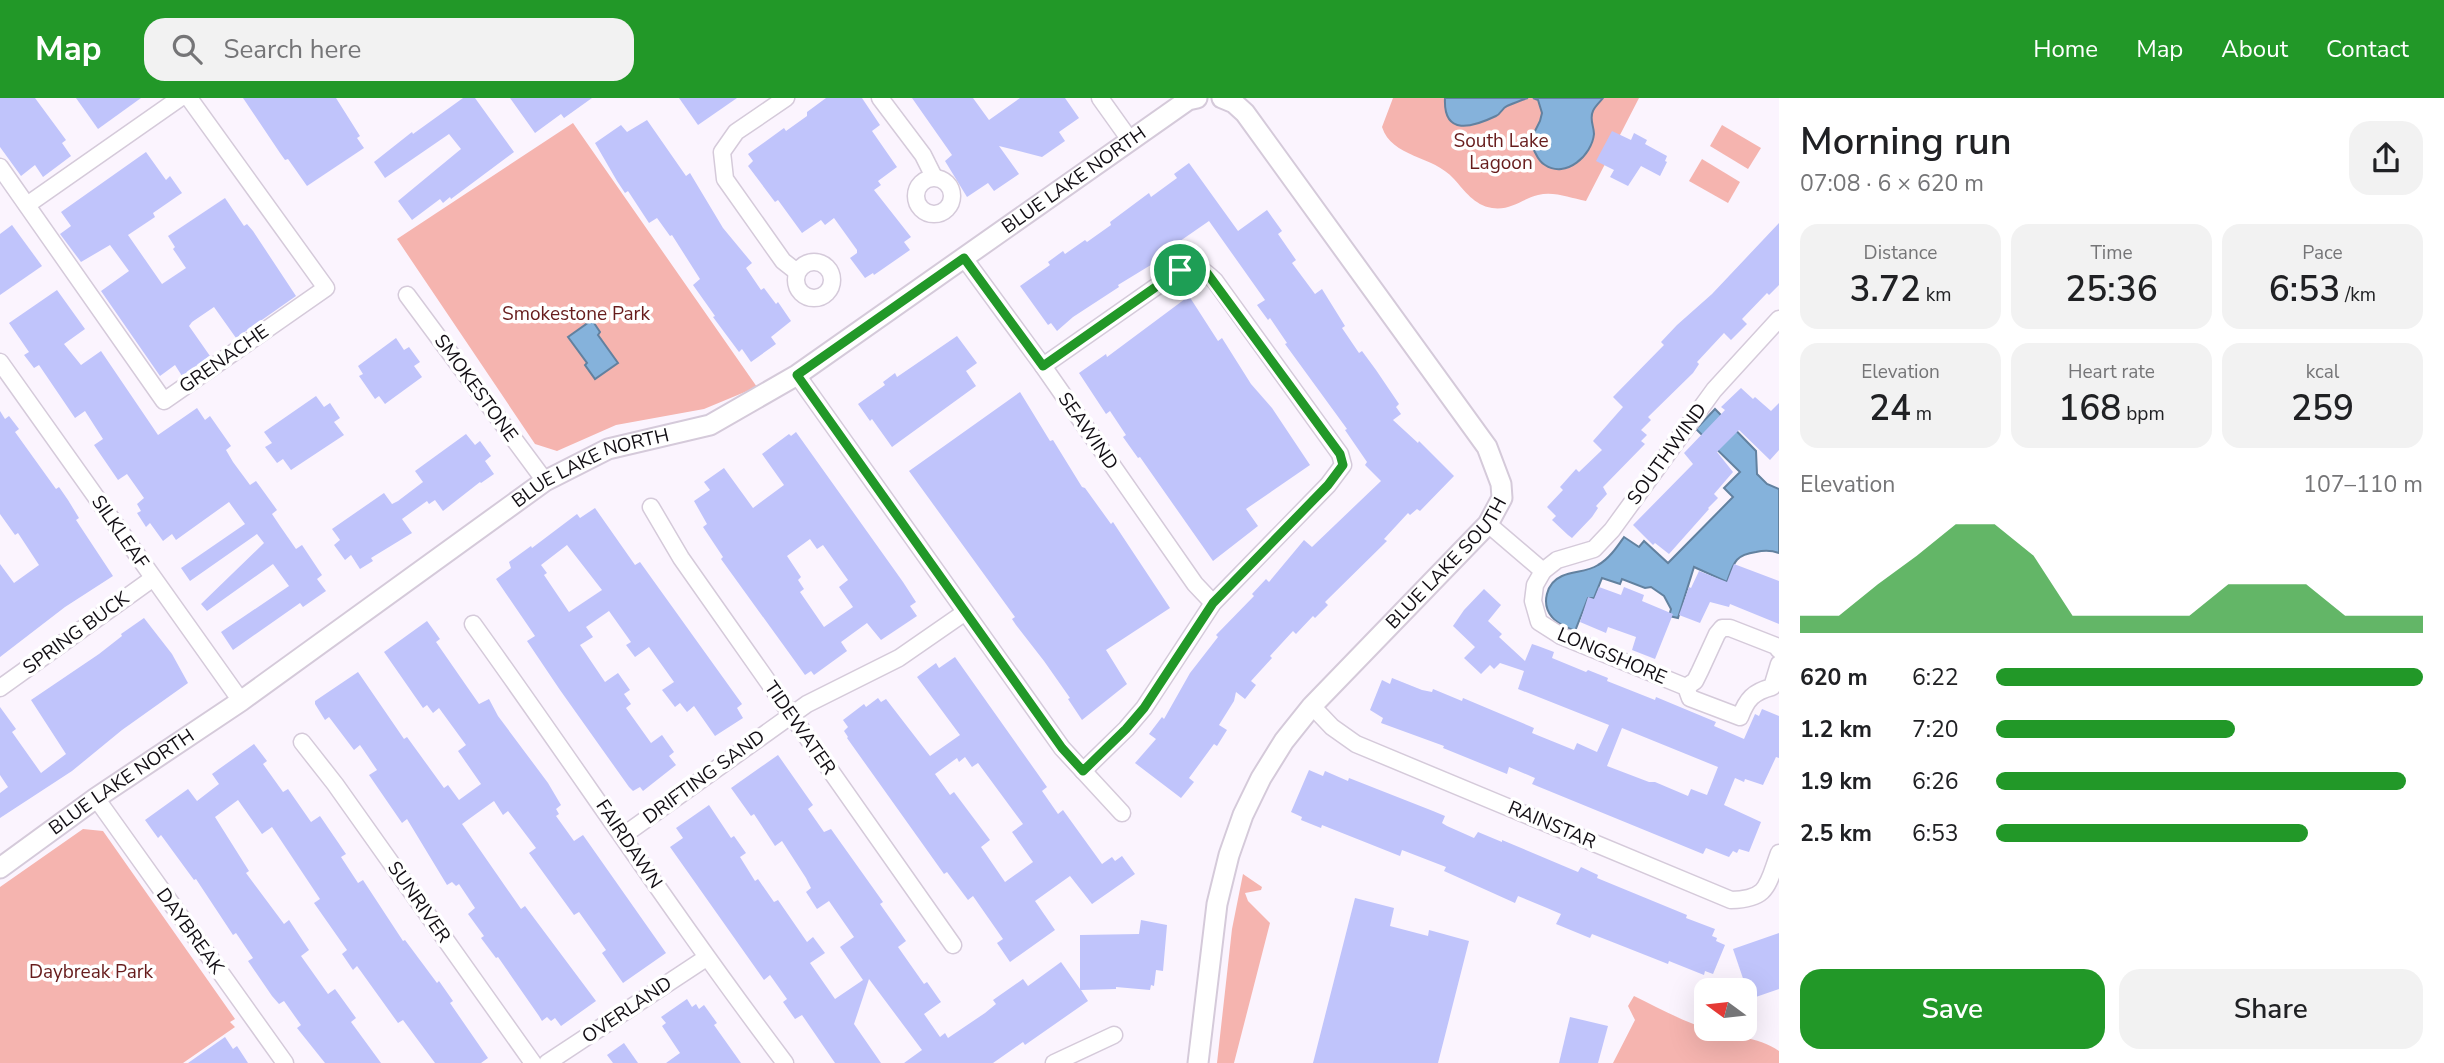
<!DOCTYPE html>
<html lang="en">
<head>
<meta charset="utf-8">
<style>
	body { margin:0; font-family:"Nunito Sans",sans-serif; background:#f2f2f2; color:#202124; height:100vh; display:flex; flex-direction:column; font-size:26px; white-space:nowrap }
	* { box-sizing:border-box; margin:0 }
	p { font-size:23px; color:#757577 }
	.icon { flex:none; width:38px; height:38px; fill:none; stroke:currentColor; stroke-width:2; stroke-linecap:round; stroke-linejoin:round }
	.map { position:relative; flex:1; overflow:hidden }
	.details { display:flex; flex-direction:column; background:#fff; width:665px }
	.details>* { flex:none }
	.needle { width:46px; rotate:285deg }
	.tools { position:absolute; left:1694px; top:880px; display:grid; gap:14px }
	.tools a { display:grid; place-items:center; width:63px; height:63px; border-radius:14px; background:#fff; box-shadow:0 7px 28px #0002; font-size:35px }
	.pin { position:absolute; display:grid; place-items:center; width:60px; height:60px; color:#fff; margin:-30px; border:4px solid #fff; border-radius:50%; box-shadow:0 2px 7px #0007 }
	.round { display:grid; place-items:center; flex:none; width:74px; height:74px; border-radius:21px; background:#f2f2f2 }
	.head { display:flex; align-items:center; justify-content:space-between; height:119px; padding:0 21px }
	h1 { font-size:38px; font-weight:600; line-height:52px }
	.figures { display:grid; grid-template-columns:repeat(3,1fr); gap:10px; height:119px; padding:7px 21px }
	.figures div { display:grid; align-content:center; border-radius:18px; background:#f2f2f2; text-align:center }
	.figures b { font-size:35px; font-weight:600 }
	.figures small { font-size:19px; font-weight:400 }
	.figures p { font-size:19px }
	.chart { height:196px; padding:14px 21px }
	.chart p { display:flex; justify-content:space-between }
	.chart svg { width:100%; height:126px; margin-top:7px; fill:#229828; opacity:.7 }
	.primary-button { display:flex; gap:14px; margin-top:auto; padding:14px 21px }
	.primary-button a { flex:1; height:80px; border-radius:21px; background:#229828; color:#fff; font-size:28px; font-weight:600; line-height:80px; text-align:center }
	.primary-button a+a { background:#f2f2f2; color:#202124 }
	ul { padding:0 21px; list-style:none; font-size:23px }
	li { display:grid; grid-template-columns:112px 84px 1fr; align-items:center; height:52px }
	li i { height:18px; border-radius:9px; background:#229828 }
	header { display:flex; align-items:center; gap:42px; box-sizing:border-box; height:98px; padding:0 35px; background:#229828; color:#fff }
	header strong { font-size:33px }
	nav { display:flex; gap:38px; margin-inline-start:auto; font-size:24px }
	.search { width:490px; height:63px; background:#f2f2f2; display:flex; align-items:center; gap:18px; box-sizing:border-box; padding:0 24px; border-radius:21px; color:#757577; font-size:26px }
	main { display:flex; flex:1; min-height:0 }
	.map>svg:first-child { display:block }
</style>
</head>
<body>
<header>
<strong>Map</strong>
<div class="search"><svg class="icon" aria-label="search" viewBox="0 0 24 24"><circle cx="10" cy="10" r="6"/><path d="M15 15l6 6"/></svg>Search here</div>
<nav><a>Home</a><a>Map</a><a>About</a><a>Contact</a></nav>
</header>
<main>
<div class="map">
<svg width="1779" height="965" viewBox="0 0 1779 965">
	<rect width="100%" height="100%" fill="#fbf4fe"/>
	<g fill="#f5b4af">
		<path d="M1393,0H1639L1586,103C1570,100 1554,93 1538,97C1522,101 1510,113 1492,110C1474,107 1465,93 1454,81C1433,57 1392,60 1382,29Z"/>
		<polygon points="573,25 757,289 704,311 616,327 557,353 535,346 397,141"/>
		<polygon points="1722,27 1761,50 1748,71 1710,48"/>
		<polygon points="1702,61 1740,84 1728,105 1689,83"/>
		<polygon points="83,731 103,733 235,921 230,924 235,929 183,965 0,965 0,789"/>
		<polygon points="1243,776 1262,789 1261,792 1245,795 1248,803 1270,825 1234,965 1217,965 1232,831"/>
		<path d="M1634,898C1658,910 1683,923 1707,931C1731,939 1757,938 1779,953V965H1613L1635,922L1628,908Z"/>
	</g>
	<g fill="#85b2db" stroke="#62819f" stroke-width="2">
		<path d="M1445,0H1528C1521,2 1514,5 1507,8C1502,10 1501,16 1496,18C1473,29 1443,39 1445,0Z"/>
		<path d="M1533,0H1603C1600,4 1595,8 1593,13C1589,21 1594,28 1594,36C1592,57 1566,81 1545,67C1536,62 1536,52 1529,45L1540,23L1542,15L1538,2Z"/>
		<polygon points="592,222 600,234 598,237 618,265 595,281 585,267 587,265 568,239"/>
		<path d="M1715,311L1756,353L1757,376L1767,386L1779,391V455C1771,452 1764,452 1756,454C1735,457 1734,464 1727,484L1694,469L1678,520L1669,518L1671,511L1664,498L1651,489L1645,490L1622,481L1620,486L1602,480L1594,500H1588L1575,533C1567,529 1557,526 1552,519C1541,506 1546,485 1562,478C1574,473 1587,474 1598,467C1609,461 1617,449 1624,439L1639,449L1644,443L1668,465L1733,399L1724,390L1740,374L1696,331Z"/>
	</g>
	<g fill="#c0c4fb" fill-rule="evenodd">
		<polygon points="0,0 35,0 66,42 62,45 71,58 43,79 35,67 21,78 0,49"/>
		<polygon points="76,0 141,0 98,31"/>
		<polygon points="243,0 336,0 360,38 357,40 364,50 307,88 288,61 285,62 280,55"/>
		<polygon points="463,0 475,0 514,54 451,101 450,99 443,105 440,101 412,122 398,103 461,51 449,36 385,80 374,64 412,34 413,36"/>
		<polygon points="510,0 592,0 564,20 561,16 535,35"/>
		<polygon points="679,0 737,0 698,27"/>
		<polygon points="826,0 862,0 880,27 872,33 897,69 878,83 881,87 874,92 911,139 904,144 910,152 874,177 873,175 865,180 850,160 857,155 857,152 834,120 825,127 821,122 802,135 778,102 775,104 748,68 753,63 748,56 784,30 786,33 807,18 807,14"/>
		<polygon points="912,0 973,0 989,22 1020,0 1065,0 1079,20 1059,34 1065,43 1042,59 999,48 1019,76 994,93 988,85 967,99 945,63 952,57"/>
		<polygon points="647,22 686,78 690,75 723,130 752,165 746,170 761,192 764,190 776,206 778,204 791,223 771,239 776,246 751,264 742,251 739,254 713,219 715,218 693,187 700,181 672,137 670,138 657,120 649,125 628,93 625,95 617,83 595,45 621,27 627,34"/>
		<polygon points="1612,33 1631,42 1634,35 1647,42 1645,46 1667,58 1665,63 1667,64 1660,78 1641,68 1628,88 1610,79 1614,72 1596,63"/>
		<polygon points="146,54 166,82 170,78 182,95 153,115 155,119 128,137 162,186 186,170 173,151 175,149 168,138 225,100 244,128 247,126 253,133 296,198 236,240 214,209 192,224 189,228 210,258 182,278 175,267 160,278 101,193 129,173 110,147 81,164 60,136 71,128 61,114"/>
		<polygon points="1189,65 1238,133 1267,112 1282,133 1278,136 1296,162 1292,165 1315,196 1322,191 1345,228 1342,230 1359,255 1362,253 1376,272 1399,306 1396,309 1401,316 1393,322 1418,345 1419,343 1454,378 1420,413 1417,411 1410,417 1408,415 1384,441 1387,443 1325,504 1328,507 1315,520 1313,518 1296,536 1293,533 1270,558 1272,560 1251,583 1256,587 1245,601 1236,594 1234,603 1219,627 1227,632 1217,648 1214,646 1189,680 1194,684 1181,700 1135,665 1156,641 1149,636 1162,619 1164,621 1190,575 1218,539 1216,537 1254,498 1252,496 1266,481 1269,484 1304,442 1312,449 1381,383 1365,367 1367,364 1345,332 1347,331 1285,246 1287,245 1270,220 1268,222 1257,207 1265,202 1209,123 1157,159 1159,162 1118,187 1119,189 1073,219 1057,233 1051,225 1048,227 1020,188 1050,167 1048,164 1063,153 1065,156 1085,142 1087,144 1111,127 1110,124 1149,95 1151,99 1177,80 1174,76"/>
		<polygon points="1779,125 1779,187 1769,197 1767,195 1742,221 1747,226 1731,242 1724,235 1697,264 1699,266 1693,275 1648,319 1651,322 1641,332 1647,337 1641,343 1645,346 1603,389 1607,396 1596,408 1598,410 1592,419 1572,440 1568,437 1552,422 1556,418 1547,409 1563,392 1560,389 1576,371 1579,374 1602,352 1593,343 1623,309 1613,299 1664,247 1661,244 1677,227 1712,196"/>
		<polygon points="12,127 42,168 0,197 0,136"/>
		<polygon points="57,192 85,231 64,246 81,267 101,253 158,337 197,310 205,322 210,318 231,348 226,352 233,364 250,387 256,383 277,412 272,416 280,428 296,451 302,447 322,477 317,481 326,493 303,509 300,505 233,552 221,534 289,488 273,466 207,513 201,506 264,445 257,436 190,483 181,470 245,426 229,404 176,442 172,436 163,443 150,425 146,429 137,415 141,413 137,406 144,400 127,376 118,382 94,347 103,341 85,313 75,320 39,267 34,270 24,257 29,254 9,225"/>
		<polygon points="1189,198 1218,243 1222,240 1251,286 1272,310 1310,367 1246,411 1258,428 1213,463 1140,359 1138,360 1123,339 1126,337 1110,313 1106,316 1079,275 1106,256 1107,259"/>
		<polygon points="957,238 977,265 966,273 976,288 892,349 872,321 870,323 858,306 885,287 883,284 895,275 897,279"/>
		<polygon points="396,240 404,252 409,249 420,264 414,268 422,279 385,306 379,298 375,301 359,278 363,276 358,268"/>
		<polygon points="1741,290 1753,301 1755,299 1771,313 1779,305 1779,352 1770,362 1739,332 1717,354 1733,374 1714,396 1718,400 1708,410 1709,411 1669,456 1655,445 1653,447 1633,427 1693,366 1684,355 1725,312 1721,309"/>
		<polygon points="1020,294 1050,343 1053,342 1082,389 1085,390 1111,426 1113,424 1170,510 1106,552 1127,586 1082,622 1068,601 1070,600 1044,563 1016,527 1012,521 1015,519 909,373"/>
		<polygon points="316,298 324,309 330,305 340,320 334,324 344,337 291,372 283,361 277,365 265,349 272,345 264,334"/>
		<polygon points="0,313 5,321 9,318 19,331 15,334 56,391 59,389 68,402 79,420 76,422 113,478 65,509 0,559 0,466 14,485 39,467 18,435 15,437 0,416"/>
		<path d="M796,334L903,484L916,504L910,508L917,518L881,542L867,525L841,544L847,553L814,577L811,573L805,577L721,461L723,459L703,429L707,426L694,403L710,392L704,384L724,370L753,410L784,387L762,356L789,336L791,338ZM810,441L817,451L823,447L848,482L839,489L853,509L824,529L800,494L804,491L798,482L801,479L787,458Z"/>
		<polygon points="466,336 475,347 480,343 491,358 485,363 494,376 481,385 480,384 443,413 435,402 429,406 427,403 402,421 412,435 371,460 373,463 360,471 351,457 345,462 334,447 340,442 332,431 384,395 392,406 398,403 423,384 415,373"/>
		<path d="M595,410L635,467L640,464L742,606L737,610L743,620L715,638L694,608L687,614L680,605L675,609L662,592L674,584L649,549L635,559L626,547L631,544L609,513L586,529L593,539L580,547L605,584L618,575L630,592L624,596L631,606L626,610L651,645L662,637L674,654L669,658L676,667L643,693L640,689L633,693L629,689L560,592L527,543L535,538L496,481L511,470L509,464L531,448L532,450L577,416L580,420ZM567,447L602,492L569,514L544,477L547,475L541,467Z"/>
		<polygon points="1734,466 1779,483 1779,526 1730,506 1729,509 1710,504 1700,525 1679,517 1689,489 1691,490 1699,473 1727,484"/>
		<polygon points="1599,489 1621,497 1624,489 1644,497 1642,503 1673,516 1655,561 1632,552 1636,539 1608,529 1606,535 1580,524 1588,499 1594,501"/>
		<path d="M1484,491L1501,507L1488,523L1502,536L1499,539L1525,563L1532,546L1538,548L1554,554L1552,560L1586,574L1588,572L1608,580L1607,583L1655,602L1656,599L1716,624L1714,628L1744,641L1755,616L1759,618L1762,611L1779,618V660L1776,659L1763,687L1745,681L1744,684L1735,680L1724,707L1761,724L1749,754L1739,751L1737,755L1733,753L1729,759L1706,750L1703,756L1532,686L1535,680L1509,669L1507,676L1443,650L1444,648L1381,625L1383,620L1370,612L1382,582L1390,586L1392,580L1422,592L1432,594L1433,591L1462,603L1463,600L1534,630L1532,635L1574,652L1577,645L1597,654L1609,627L1518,591L1524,573L1500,565L1494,571L1490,567L1481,576L1464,560L1475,549L1453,528L1464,512ZM1622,630L1718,669L1707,697L1691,691L1688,698L1655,684H1649L1607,668Z"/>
		<polygon points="144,520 172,556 188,585 122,632 72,673 0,720 0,695 8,689 0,677 0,609 16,631 12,634 41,675 66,656 31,602 99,556 122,538 121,536"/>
		<polygon points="427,523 440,541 436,544 479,606 489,601 498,618 548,685 561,707 556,711 559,716 556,718 574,743 583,737 666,855 623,885 602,855 606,852 579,814 574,817 529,755 536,750 508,713 503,717 494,703 462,726 521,811 525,808 596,903 561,928 555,920 551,923 547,919 542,923 539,918 498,859 496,860 481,840 484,838 468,816 475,810 459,786 456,788 452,784 447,787 407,721 402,725 369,677 377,672 360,647 354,652 329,619 325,622 315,606 315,603 358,574 404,641 407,639 444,690 448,687 459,702 481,686 458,653 466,647 439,610 433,615 427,607 423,610 384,554"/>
		<path d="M955,559L1047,689L1042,693L1058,716L1063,712L1102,766L1112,759L1115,763L1122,758L1135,776L1092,806L1070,778L1035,803L1055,832L1010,864L997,845L1003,841L973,798L968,802L947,774L944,776L847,640L848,639L844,633L848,629L843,622L864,606L866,609L878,600L881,604L886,601L930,658L960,637L917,579L936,565L939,570ZM965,659L972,669L978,665L1023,726L1012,734L1033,764L1005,784L981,749L990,742L954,694L950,697L935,676L957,660L959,664Z"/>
		<polygon points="254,646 267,663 263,666 283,694 288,691 311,724 320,718 346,756 341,759 358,785 363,782 403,843 405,842 437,885 439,883 453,903 450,905 488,960 481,965 435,965 403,922 398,925 357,868 353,872 342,856 347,852 314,805 320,801 272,729 262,736 238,702 215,719 249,773 246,775 284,826 289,822 309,852 301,858 328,896 335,891 356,920 351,924 381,965 325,965 297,930 301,927 284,903 279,906 272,898 248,863 253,860 236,835 233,837 196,781 194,782 161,737 158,740 145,722 188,691 197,703 219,686 212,676"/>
		<polygon points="778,657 813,707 808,711 824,734 831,731 883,804 880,806 906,843 898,849 924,886 927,884 941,904 924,916 940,939 945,935 948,940 985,915 996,906 993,902 1023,881 1028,888 1061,864 1080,891 1080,837 1139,836 1141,822 1167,827 1163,873 1156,872 1154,888 1151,887 1150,892 1116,889 1116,891 1081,892 1088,903 1025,947 1023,944 993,965 904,965 922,952 869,881 854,926 881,965 835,965 802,917 795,921 783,904 787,901 770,877 764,882 670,749 683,740 676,730 709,707 731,740 734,738 746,755 740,759 755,783 758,781 774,804 778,802 807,844 813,839 825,855 810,865 835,901 863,882 840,849 854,839 829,803 817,811 806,794 811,790 806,780 782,743 775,748 754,716 751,718 731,690"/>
		<polygon points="1309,672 1323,678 1325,673 1348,683 1349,680 1433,713 1445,718 1442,725 1447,728 1474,740 1478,734 1502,744 1502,742 1578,774 1581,769 1598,777 1597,780 1687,817 1686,820 1715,831 1712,838 1717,840 1716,843 1725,847 1713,876 1705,873 1704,877 1669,863 1668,866 1592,836 1590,840 1556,826 1561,816 1547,810 1518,798 1515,805 1444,773 1446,769 1402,752 1400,758 1322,727 1321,730 1301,722 1302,719 1291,714"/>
		<polygon points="1355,800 1394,810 1390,828 1428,838 1429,832 1469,843 1438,965 1313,965"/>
		<polygon points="1779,835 1779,891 1750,901 1733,851"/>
		<polygon points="687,901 692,909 696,906 699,911 704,907 717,925 714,927 741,965 666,965 680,955 662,928 666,925 661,919"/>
		<polygon points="1570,919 1608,928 1598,965 1559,965"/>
		<polygon points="225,939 233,951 237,948 248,965 188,965"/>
		<polygon points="624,945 638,965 613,965 607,957"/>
	</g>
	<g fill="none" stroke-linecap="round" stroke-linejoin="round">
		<g stroke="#d5cada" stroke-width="19">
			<g id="minor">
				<polyline points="786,0 736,34 722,54 725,81 783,163 797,174"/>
				<polyline points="880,0 923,57 934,79"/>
				<polyline points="1100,0 1130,42"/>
				<polyline points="0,69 164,303 326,190 189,0"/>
				<circle cx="934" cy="98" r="18"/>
				<polyline points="27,107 180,0"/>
				<polyline points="964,160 1043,268 1195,486 1213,505"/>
				<circle cx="814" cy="182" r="18"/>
				<polyline points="407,197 545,383"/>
				<polyline points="0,264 241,603"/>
				<path d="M1043,268L1180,172C1195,165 1204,172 1215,183L1340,356L1343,367L1328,387L1213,505L1144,610L1126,631L1083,673"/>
				<polyline points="797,277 1062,650 1122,715"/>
				<polyline points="651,409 681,460 953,847"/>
				<path d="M1488,426L1543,473L1535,487L1533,503L1539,524L1561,538L1686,589L1690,600L1740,619C1747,601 1753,594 1772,589L1779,566"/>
				<polyline points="1543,473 1557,462 1594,451 1612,432 1714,292 1779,221"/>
				<path d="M473,526C578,672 677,822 785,965"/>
				<polyline points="1686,589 1695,583 1700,573 1717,536 1722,530 1730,530 1776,548 1779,552"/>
				<polyline points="0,590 152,481"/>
				<path d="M1312,608L1332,629L1356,646L1731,802C1769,801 1767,787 1779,755"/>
				<polyline points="302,644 335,686 533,965"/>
				<polyline points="96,700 285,965"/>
				<polyline points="624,737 807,606 899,560 964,515"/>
				<polyline points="547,965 706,860"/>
				<polyline points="1054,965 1114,937"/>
			</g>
		</g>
		<g stroke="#d5cada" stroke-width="23">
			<g id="tertiary">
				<path id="s1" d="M0,770L96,700L241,603L545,383L608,351L710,327L797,277L1188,2L1197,0"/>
				<path id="s2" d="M1198,965L1217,806L1229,757L1243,717L1261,680L1284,643L1312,608L1488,426L1502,400L1501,386L1487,349L1245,15L1234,5L1222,0"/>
			</g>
		</g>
		<use href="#minor" stroke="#fff" stroke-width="16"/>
		<use href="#tertiary" stroke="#fff" stroke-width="19"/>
	</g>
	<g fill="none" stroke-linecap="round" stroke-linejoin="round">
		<g stroke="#fff" stroke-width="14">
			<path id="route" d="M964,160L1043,268L1180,172C1191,167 1197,169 1207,175L1340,356L1343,367L1328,387L1213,505L1144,610L1126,631L1083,673L1062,650L797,277Z"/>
		</g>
		<use href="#route" stroke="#229828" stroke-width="9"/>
	</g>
	<g text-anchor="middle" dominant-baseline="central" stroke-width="7" stroke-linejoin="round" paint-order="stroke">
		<g font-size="19" fill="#671c1c" stroke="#fff">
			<text x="1501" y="43">South Lake<tspan x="1501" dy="22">Lagoon</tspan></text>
			<text x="576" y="216">Smokestone Park</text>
			<text x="91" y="874">Daybreak Park</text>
		</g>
		<g font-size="19" fill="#120e14" stroke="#fff">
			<text stroke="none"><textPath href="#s1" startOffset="1283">BLUE LAKE NORTH</textPath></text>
			<text transform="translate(224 261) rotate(-35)">GRENACHE</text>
			<text transform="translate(476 290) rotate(54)">SMOKESTONE</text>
			<text transform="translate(1088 333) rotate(55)">SEAWIND</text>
			<text transform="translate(1667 356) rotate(-54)">SOUTHWIND</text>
			<text stroke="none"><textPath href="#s1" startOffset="716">BLUE LAKE NORTH</textPath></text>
			<text transform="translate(120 434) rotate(55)">SILKLEAF</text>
			<text stroke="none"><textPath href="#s2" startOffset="579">BLUE LAKE SOUTH</textPath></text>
			<text transform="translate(76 535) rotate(-36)">SPRING BUCK</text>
			<text transform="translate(1612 558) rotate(23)">LONGSHORE</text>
			<text transform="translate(800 630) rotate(55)">TIDEWATER</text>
			<text transform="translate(704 679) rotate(-36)">DRIFTING SAND</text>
			<text stroke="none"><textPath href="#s1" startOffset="149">BLUE LAKE NORTH</textPath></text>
			<text transform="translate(1552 727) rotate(23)">RAINSTAR</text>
			<text transform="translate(629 746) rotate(56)">FAIRDAWN</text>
			<text transform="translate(419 804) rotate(55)">SUNRIVER</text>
			<text transform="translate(190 833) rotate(54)">DAYBREAK</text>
			<text transform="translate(627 912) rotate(-34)">OVERLAND</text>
		</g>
	</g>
</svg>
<div class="tools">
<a><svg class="needle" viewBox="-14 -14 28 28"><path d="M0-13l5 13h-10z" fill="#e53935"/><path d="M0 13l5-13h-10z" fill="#757577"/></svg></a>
</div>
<div class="pin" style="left:1180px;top:172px;background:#1e9e55"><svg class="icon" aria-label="arrive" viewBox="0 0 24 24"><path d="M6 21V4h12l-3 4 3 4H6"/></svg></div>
</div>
<section class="details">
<div class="head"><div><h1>Morning run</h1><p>07:08 · 6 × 620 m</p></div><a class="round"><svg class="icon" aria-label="share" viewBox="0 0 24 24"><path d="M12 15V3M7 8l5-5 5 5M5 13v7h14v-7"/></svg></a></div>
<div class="figures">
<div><p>Distance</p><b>3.72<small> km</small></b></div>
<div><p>Time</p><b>25:36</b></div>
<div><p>Pace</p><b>6:53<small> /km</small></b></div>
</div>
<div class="figures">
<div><p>Elevation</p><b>24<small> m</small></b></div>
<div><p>Heart rate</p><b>168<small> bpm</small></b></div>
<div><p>kcal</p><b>259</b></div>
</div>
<div class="chart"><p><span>Elevation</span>107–110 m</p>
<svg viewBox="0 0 160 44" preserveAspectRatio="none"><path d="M0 44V38L10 38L20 27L30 17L40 6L50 6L60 17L70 38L80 38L90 38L100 38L110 27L120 27L130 27L140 38L150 38L160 38V44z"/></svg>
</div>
<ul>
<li><b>620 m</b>6:22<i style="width:100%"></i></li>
<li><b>1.2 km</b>7:20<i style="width:56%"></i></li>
<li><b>1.9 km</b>6:26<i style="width:96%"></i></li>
<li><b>2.5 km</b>6:53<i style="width:73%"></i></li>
</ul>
<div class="primary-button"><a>Save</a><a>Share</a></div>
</section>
</main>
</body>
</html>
